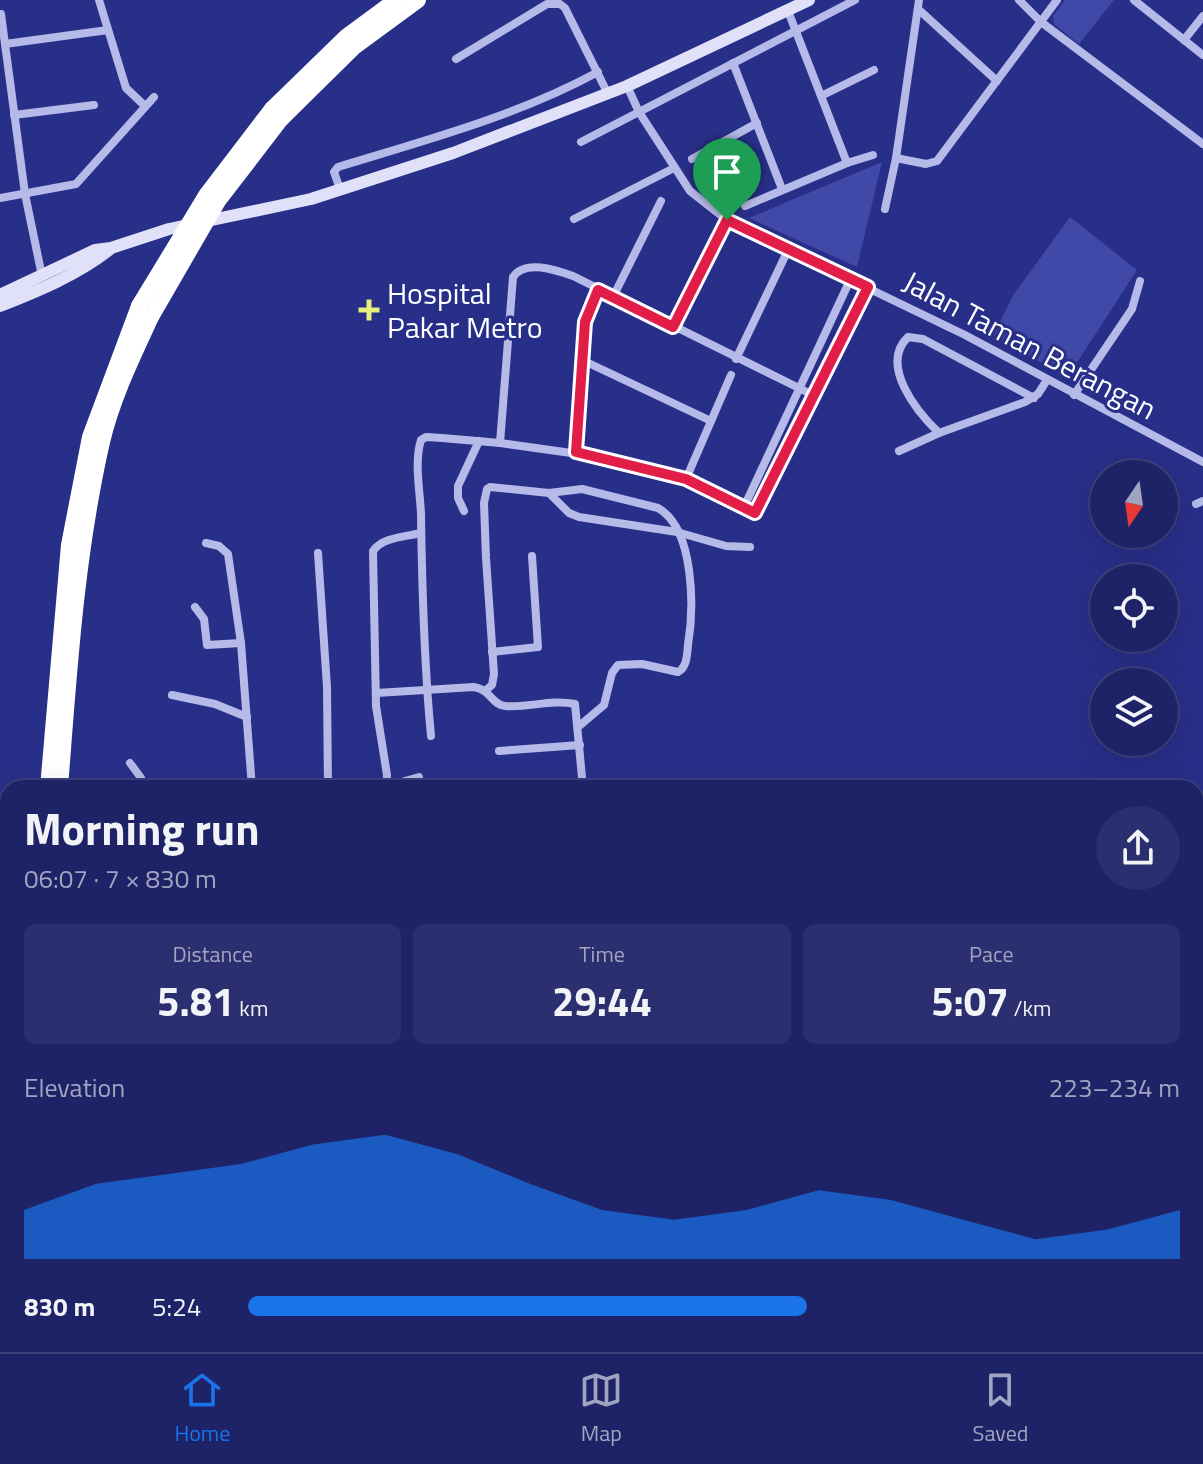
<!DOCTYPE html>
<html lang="en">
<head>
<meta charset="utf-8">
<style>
	body { margin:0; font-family:"Titillium Web",sans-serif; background:#2b2f70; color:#f1f3f6; height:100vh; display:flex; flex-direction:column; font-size:30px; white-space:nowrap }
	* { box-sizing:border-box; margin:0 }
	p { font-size:26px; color:#a1a4c0 }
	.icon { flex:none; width:44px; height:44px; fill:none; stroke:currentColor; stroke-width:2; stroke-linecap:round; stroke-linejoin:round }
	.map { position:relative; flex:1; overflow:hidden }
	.drawer { position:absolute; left:0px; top:780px; width:1204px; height:572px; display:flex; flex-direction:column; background:#1e2367; border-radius:24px 24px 0 0; box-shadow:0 8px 32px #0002,0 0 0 2px #3c407b }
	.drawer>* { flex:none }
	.needle { width:52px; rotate:193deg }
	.buttons { position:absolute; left:1090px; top:460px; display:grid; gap:16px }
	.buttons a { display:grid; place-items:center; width:88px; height:88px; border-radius:50%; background:#1e2367; box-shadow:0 8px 32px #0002,0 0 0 2px #3c407b; font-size:40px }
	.pin { position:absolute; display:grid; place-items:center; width:68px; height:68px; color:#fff; margin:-82px -34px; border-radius:50% 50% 50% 0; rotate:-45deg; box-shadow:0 0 8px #0007 }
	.pin .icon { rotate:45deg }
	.round { display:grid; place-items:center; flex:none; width:84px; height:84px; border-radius:42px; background:#2b2f70 }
	.overview { display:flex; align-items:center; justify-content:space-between; height:136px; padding:0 24px }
	h1 { font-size:44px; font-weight:700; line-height:60px }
	.stats { display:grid; grid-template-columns:repeat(3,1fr); gap:12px; height:136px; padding:8px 24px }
	.stats div { display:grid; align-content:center; border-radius:12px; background:#2b2f70; text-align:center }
	.stats b { font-size:40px; font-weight:700 }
	.stats small { font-size:22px; font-weight:400 }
	.stats p { font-size:22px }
	.chart { height:224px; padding:16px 24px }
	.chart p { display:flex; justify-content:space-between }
	.chart svg { width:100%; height:144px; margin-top:8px; fill:#1a73e8; opacity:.7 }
	ul { padding:0 24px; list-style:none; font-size:26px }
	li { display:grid; grid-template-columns:128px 96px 1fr; align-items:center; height:60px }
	li i { height:20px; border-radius:10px; background:#1a73e8 }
	.tab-bar { display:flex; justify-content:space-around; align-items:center; height:112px; border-top:2px solid #3c407b; background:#1e2367; font-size:22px; color:#a1a4c0 }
	.tab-bar a { display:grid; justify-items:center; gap:4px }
	.tab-bar .selected { color:#1a73e8 }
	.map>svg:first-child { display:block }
</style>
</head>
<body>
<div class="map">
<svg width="1203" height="1352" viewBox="0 0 1203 1352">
	<rect width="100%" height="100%" fill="#282f89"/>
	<g fill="#4049a7">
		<polygon points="1065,0 1114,0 1079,44 1054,24 1053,16"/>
		<polygon points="882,162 857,267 749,218"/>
		<polygon points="1070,217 1137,270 1067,378 993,335 1014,294"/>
	</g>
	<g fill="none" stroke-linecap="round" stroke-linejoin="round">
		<g stroke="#34387d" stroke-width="14">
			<polyline points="1196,818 1203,810"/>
			<polyline points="55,1352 70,1344"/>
		</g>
		<g stroke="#b6bae9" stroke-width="8">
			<polyline points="99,0 126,88 145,106"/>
			<polyline points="1019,0 1041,22 1203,144"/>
			<polyline points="1134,0 1203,55"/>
			<polyline points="918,9 997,81"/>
			<polyline points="788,11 847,163 873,155"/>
			<polyline points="1,14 25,194 42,276"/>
			<polyline points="1184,40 1203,16"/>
			<polyline points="5,44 108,30"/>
			<polyline points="456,59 547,4 560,4 565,8 608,94"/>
			<polyline points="733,63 782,189"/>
			<polyline points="627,86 639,112 690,191 727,220 965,335 1203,462"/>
			<polyline points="821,96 874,70"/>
			<polyline points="14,115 94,105"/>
			<polyline points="581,142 855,0"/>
			<polyline points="896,158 926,164 937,161 1057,0"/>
			<polyline points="692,159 757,123"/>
			<path d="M340,189L334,172L338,167C426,140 517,116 598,72"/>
			<polyline points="0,198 76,184 154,97"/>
			<polyline points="745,206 847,163"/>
			<polyline points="885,209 896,158 919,0"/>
			<polyline points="574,219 674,168"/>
			<polyline points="613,297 661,201"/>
			<polyline points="673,327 727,220"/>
			<polyline points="736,359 788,250"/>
			<polyline points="582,360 711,421"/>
			<polyline points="1074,395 1132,309 1140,281"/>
			<path d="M939,433C917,412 879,365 908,337L923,339L1034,398"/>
			<path d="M500,443L513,277C525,259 556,270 573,276L813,395"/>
			<polyline points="899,451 939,433 1025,402 1038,394 1047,380"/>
			<polyline points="576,452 585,322 598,290"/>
			<polyline points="686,479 731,375"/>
			<polyline points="549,493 569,513 579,517 677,532 726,546 750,547"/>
			<polyline points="1196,504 1203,501"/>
			<polyline points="744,507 851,278"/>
			<polyline points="464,511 458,498 458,486 479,441"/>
			<polyline points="206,543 219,546 228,554 241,643 252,788"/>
			<polyline points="318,553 327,687 328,788"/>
			<polyline points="195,607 204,619 207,645 241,643"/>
			<polyline points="492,652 538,647 532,556"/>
			<path d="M486,690L492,685L494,674L486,558L484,503L487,489L490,487L549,493L582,489L658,508C695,529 694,609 688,645C687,655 687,667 678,672L642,664L618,665L612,673L604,705L578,727"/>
			<path d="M376,693L474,687C491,690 492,705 505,706C529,708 551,699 575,704L583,788"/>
			<polyline points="172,695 215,704 247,717"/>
			<path d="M431,736C424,663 422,588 421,514C420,491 414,462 421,440L426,437L442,438L500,443L607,458L686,479L755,513L868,287"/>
			<polyline points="499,751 580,745"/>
			<polyline points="130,763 141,778 145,788"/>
			<polyline points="387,786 419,777"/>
			<path d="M386,788L387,775L376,706L373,551C383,537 405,537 421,533"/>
			<polyline points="1196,936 1203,939"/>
			<polyline points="1196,1024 1203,1028"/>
			<polyline points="1196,1110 1203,1113"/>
			<polyline points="239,1344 246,1352"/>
			<polyline points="516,1344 517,1352"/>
			<polyline points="597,1344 599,1352"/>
			<polyline points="636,1344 636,1352"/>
			<polyline points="831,1347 846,1352"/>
			<polyline points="972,1352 974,1347 978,1346 1034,1352"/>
			<polyline points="1160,1352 1165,1349 1178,1352"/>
		</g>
		<g stroke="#e0e1f8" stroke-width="12">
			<polyline points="0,295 95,250 111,248 169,229 311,199 453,153 627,86 809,0"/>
			<path d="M0,306C38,291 77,275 109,250"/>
			<polyline points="1196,1195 1203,1180"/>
		</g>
		<g stroke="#f8f8fe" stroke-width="14">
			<polyline points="0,1019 8,1020"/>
			<polyline points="1196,1198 1203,1201"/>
		</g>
		<g stroke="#fff" stroke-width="16">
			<polyline points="272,109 346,37 396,0"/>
			<polyline points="281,119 354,47 418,0"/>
			<polyline points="48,788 69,545 90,437 139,306"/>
			<path d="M60,788C69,672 76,556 102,442C112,399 132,358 151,317"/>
			<polyline points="4,1352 8,1302"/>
			<polyline points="18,1352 19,1344"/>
		</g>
		<g stroke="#fff" stroke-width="16">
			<polyline points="139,306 207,194 272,109"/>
			<polyline points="151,317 218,201 281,119"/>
		</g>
	</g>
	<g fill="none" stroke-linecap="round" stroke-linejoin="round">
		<g stroke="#fff" stroke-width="16">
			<polygon id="route" points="727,220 868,287 755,513 686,479 576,452 585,322 598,290 673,327"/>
		</g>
		<use href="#route" stroke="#e11d48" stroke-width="10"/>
	</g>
	<path fill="#e7f07c" stroke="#282f89" stroke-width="3" d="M365 298h8v8h8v8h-8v8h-8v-8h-8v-8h8z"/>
	<g text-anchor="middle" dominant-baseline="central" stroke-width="6" stroke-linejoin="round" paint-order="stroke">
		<g font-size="30" fill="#fff" stroke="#282f89" text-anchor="start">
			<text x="387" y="293">Hospital<tspan x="387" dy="34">Pakar Metro</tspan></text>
		</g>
		<g font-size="30" fill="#fff" stroke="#282f89">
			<text transform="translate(1030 345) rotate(28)">Jalan Taman Berangan</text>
		</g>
	</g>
</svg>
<div class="buttons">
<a><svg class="needle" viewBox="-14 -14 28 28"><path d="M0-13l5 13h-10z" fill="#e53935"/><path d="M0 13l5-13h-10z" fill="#a1a4c0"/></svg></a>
<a><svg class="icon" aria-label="locate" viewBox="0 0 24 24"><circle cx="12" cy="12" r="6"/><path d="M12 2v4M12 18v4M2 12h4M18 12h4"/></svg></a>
<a><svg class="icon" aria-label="layers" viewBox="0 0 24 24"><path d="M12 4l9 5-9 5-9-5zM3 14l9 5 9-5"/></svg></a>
</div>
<div class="pin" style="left:727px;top:220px;background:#1e9e55"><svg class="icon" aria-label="arrive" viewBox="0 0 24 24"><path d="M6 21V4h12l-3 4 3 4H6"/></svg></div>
<section class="drawer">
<div class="overview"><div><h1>Morning run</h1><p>06:07 · 7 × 830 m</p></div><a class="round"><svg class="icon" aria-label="share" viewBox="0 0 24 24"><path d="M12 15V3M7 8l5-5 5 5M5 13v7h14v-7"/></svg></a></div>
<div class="stats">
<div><p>Distance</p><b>5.81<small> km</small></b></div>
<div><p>Time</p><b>29:44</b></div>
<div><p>Pace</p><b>5:07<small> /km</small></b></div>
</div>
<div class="chart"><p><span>Elevation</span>223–234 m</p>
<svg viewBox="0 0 160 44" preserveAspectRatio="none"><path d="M0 44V29L10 21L20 18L30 15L40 9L50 6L60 12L70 21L80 29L90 32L100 29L110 23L120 26L130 32L140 38L150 35L160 29V44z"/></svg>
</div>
<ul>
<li><b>830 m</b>5:24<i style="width:60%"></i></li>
</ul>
</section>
</div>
<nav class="tab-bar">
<a class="selected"><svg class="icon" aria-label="home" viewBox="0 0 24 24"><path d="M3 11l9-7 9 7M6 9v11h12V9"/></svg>Home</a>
<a><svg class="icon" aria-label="map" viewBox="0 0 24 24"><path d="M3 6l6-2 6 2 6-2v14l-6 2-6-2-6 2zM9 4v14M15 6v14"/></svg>Map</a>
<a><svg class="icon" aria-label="saved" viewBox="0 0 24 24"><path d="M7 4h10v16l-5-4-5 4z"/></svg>Saved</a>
</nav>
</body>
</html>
